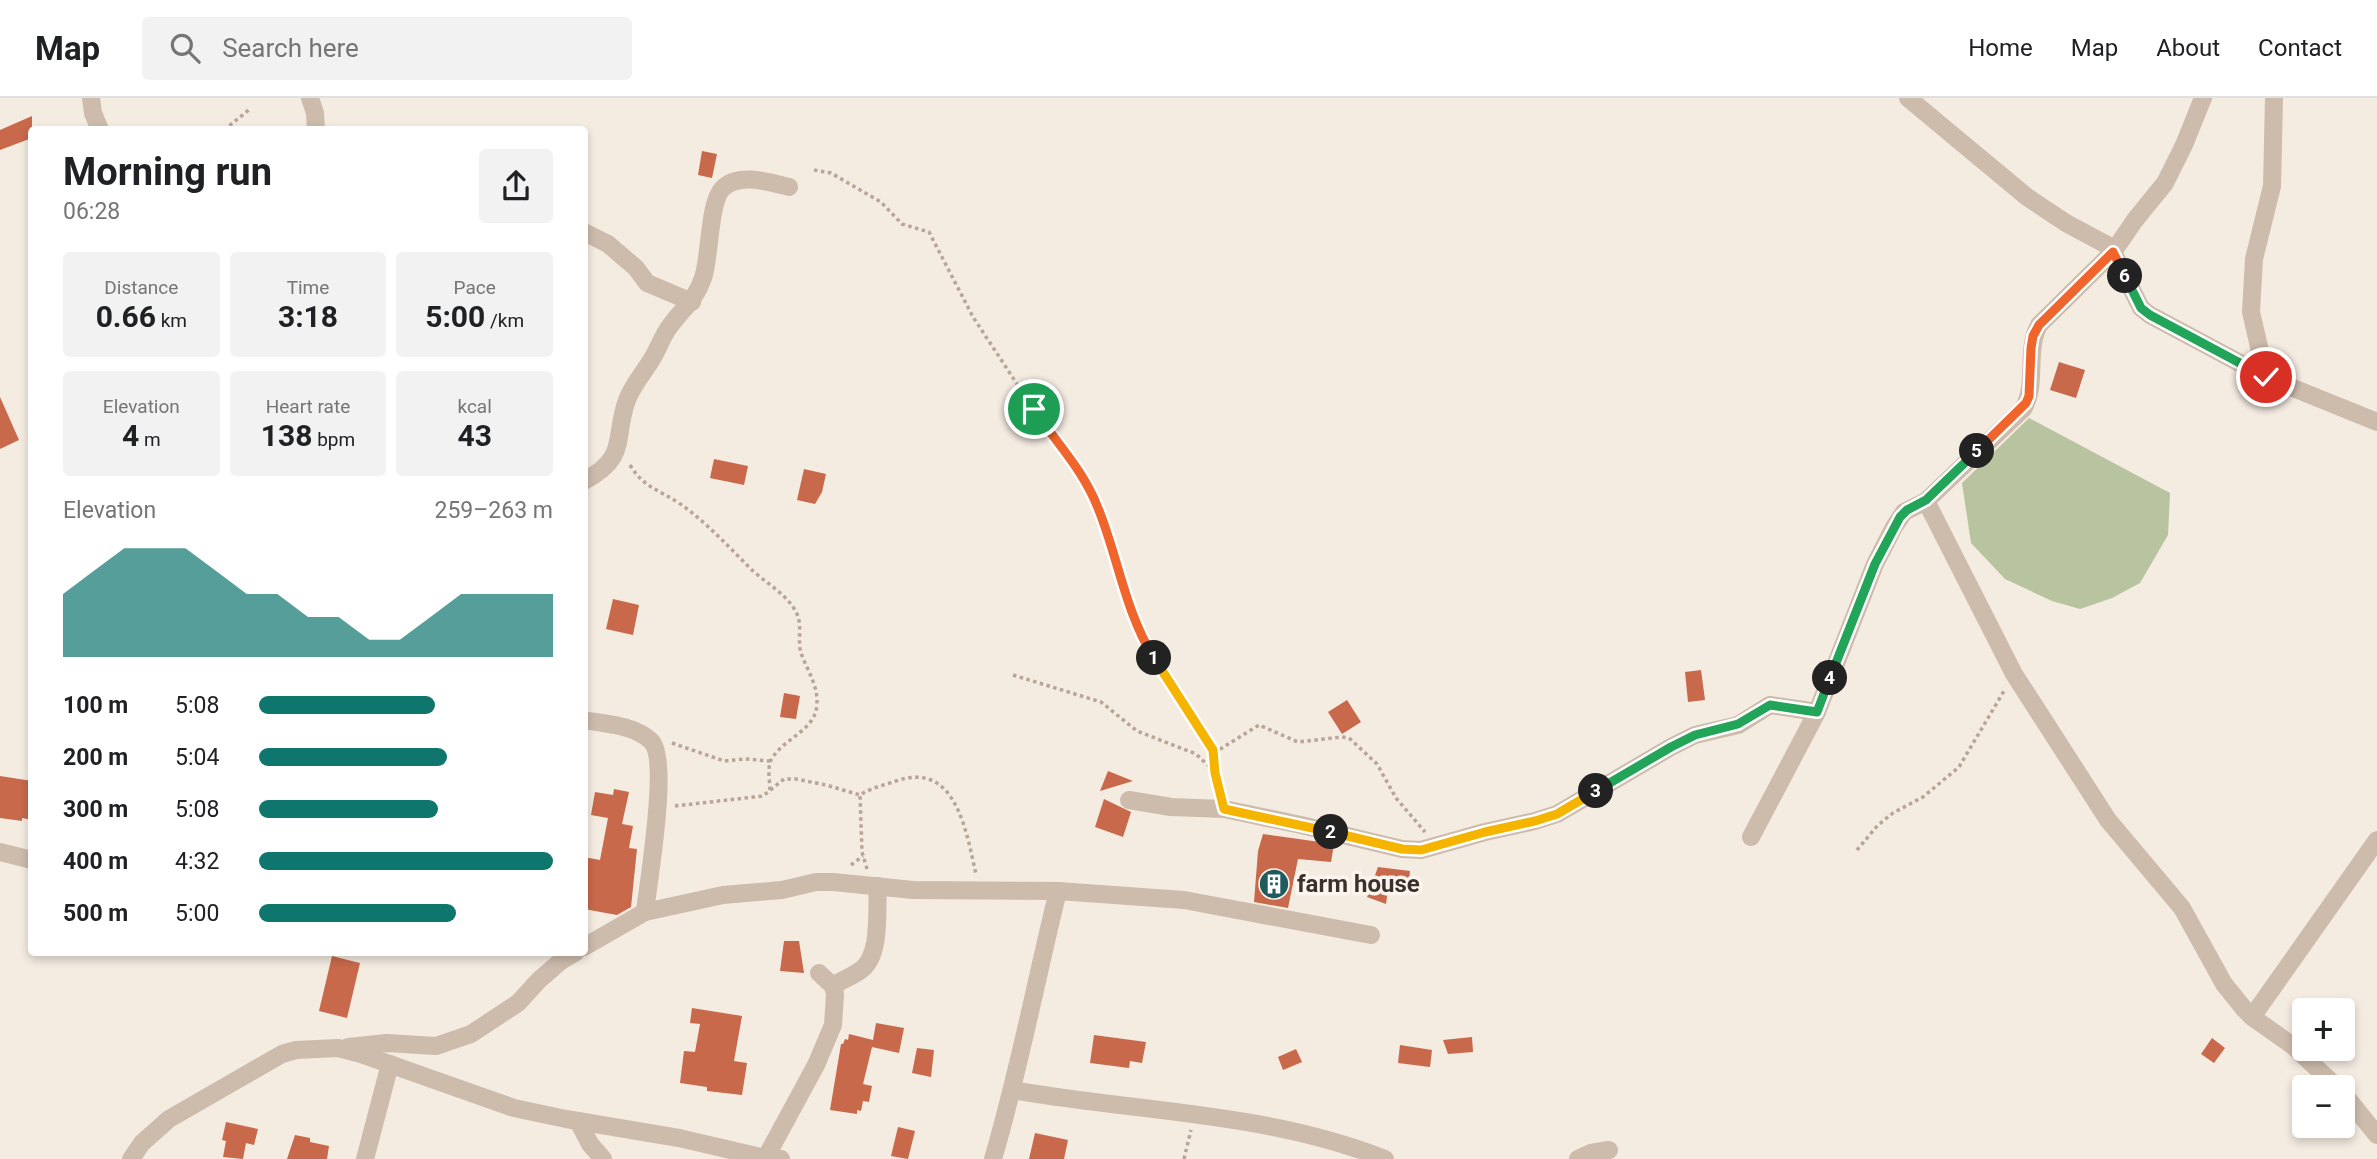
<!DOCTYPE html>
<html lang="en">
<head>
<meta charset="utf-8">
<style>
	body { margin:0; font-family:Roboto,sans-serif; background:#f2f2f2; color:#202124; height:100vh; display:flex; flex-direction:column; font-size:26px; white-space:nowrap }
	* { box-sizing:border-box; margin:0 }
	p { font-size:23px; color:#757577 }
	.icon { flex:none; width:38px; height:38px; fill:none; stroke:currentColor; stroke-width:2; stroke-linecap:round; stroke-linejoin:round }
	.map { position:relative; flex:1; overflow:hidden }
	.side { position:absolute; left:28px; top:28px; width:560px; height:830px; display:flex; flex-direction:column; background:#fff; border-radius:7px; box-shadow:0 4px 10px #0003 }
	.side>* { flex:none }
	.tools { position:absolute; left:2292px; top:900px; display:grid; gap:14px }
	.tools a { display:grid; place-items:center; width:63px; height:63px; border-radius:7px; background:#fff; box-shadow:0 4px 10px #0003; font-size:35px }
	.pin { position:absolute; display:grid; place-items:center; width:60px; height:60px; color:#fff; margin:-30px; border:4px solid #fff; border-radius:50%; box-shadow:0 2px 7px #0007 }
	.km { position:absolute; width:35px; height:35px; margin:-18px; border-radius:50%; background:#222; color:#fff; font-size:19px; line-height:35px; text-align:center }
	.round { display:grid; place-items:center; flex:none; width:74px; height:74px; border-radius:7px; background:#f2f2f2 }
	.overview { display:flex; align-items:center; justify-content:space-between; height:119px; padding:0 35px }
	h1 { font-size:38px; font-weight:700; line-height:52px }
	.metrics { display:grid; grid-template-columns:repeat(3,1fr); gap:10px; height:119px; padding:7px 35px }
	.metrics div { display:grid; align-content:center; border-radius:7px; background:#f2f2f2; text-align:center }
	.metrics b { font-size:30px; font-weight:700 }
	.metrics small { font-size:19px; font-weight:400 }
	.metrics p { font-size:19px }
	.chart { height:196px; padding:14px 35px }
	.chart p { display:flex; justify-content:space-between }
	.chart svg { width:100%; height:126px; margin-top:7px; fill:#0f766e; opacity:.7 }
	ul { padding:0 35px; list-style:none; font-size:23px }
	li { display:grid; grid-template-columns:112px 84px 1fr; align-items:center; height:52px }
	li i { height:18px; border-radius:9px; background:#0f766e }
	header { display:flex; align-items:center; gap:42px; box-sizing:border-box; height:98px; padding:0 35px; background:#fff; border-bottom:2px solid #e0e0e0 }
	header strong { font-size:33px }
	nav { display:flex; gap:38px; margin-inline-start:auto; font-size:24px }
	.search { width:490px; height:63px; background:#f2f2f2; display:flex; align-items:center; gap:18px; box-sizing:border-box; padding:0 24px; border-radius:7px; color:#757577; font-size:26px }
	.map>svg:first-child { display:block }
</style>
</head>
<body>
<header>
<strong>Map</strong>
<div class="search"><svg class="icon" aria-label="search" viewBox="0 0 24 24"><circle cx="10" cy="10" r="6"/><path d="M15 15l6 6"/></svg>Search here</div>
<nav><a>Home</a><a>Map</a><a>About</a><a>Contact</a></nav>
</header>
<div class="map">
<svg width="2377" height="1061" viewBox="0 0 2377 1061">
	<rect width="100%" height="100%" fill="#f4ebe1"/>
	<polygon fill="#b8c4a0" points="2029,320 2170,395 2168,437 2140,485 2112,500 2080,511 2052,503 2005,481 1971,445 1962,385"/>
	<g fill="#c8694b">
		<polygon points="32,18 32,40 0,52 0,32"/>
		<polygon points="702,53 717,56 712,80 698,77"/>
		<polygon points="2059,264 2085,272 2076,300 2050,292"/>
		<polygon points="0,299 19,342 0,351"/>
		<polygon points="714,361 748,368 744,387 710,380"/>
		<polygon points="804,371 826,376 822,394 815,406 797,402"/>
		<polygon points="613,501 639,507 633,537 606,531"/>
		<polygon points="1701,572 1705,602 1688,604 1685,574"/>
		<polygon points="784,595 800,598 796,621 780,619"/>
		<polygon points="1347,602 1361,624 1342,636 1328,614"/>
		<polygon points="1108,673 1133,683 1100,693"/>
		<polygon points="0,678 32,683 32,722 22,720 22,723 0,720"/>
		<polygon points="614,691 629,694 622,726 633,728 629,750 637,751 631,809 617,817 584,811 584,759 600,762 608,720 591,717 595,694 613,697"/>
		<polygon points="1104,701 1131,714 1123,739 1095,729"/>
		<polygon points="1263,736 1334,746 1331,764 1298,761 1288,810 1254,804 1258,753"/>
		<polygon points="1378,769 1410,773 1408,794 1388,791 1386,806 1367,799"/>
		<polygon points="784,843 799,843 804,875 780,873"/>
		<polygon points="332,858 360,865 347,920 319,913"/>
		<polygon points="692,910 742,918 734,963 747,965 742,997 707,993 707,989 680,985 684,953 695,954 700,926 690,925"/>
		<polygon points="876,925 904,930 899,955 872,949 863,986 872,988 869,1004 863,1003 861,1013 857,1012 857,1016 830,1012 841,946 843,946 845,941 848,942 849,936 873,942"/>
		<polygon points="1094,937 1146,944 1142,965 1130,963 1129,970 1090,965"/>
		<polygon points="1472,939 1473,954 1448,956 1443,942"/>
		<polygon points="2212,940 2225,950 2214,965 2201,956"/>
		<polygon points="1400,947 1432,952 1430,969 1398,965"/>
		<polygon points="917,950 934,952 931,979 912,975"/>
		<polygon points="1296,951 1302,964 1283,972 1278,959"/>
		<polygon points="226,1024 258,1031 254,1047 246,1045 243,1061 223,1059 226,1043 222,1042"/>
		<polygon points="898,1029 915,1033 908,1061 891,1058"/>
		<polygon points="1035,1035 1068,1042 1064,1061 1029,1061"/>
		<polygon points="295,1037 310,1040 310,1044 329,1048 327,1061 287,1061"/>
	</g>
	<g fill="none" stroke-linecap="round" stroke-linejoin="round">
		<g stroke="#b9a596" stroke-width="3.5" stroke-dasharray="3.5 3.5" stroke-linecap="butt">
			<polyline points="224,32 250,11"/>
			<polyline points="814,72 831,75 881,104 902,126 929,134 973,219 1046,330 1066,352 1090,394 1099,411 1126,498 1147,549 1212,650 1218,692"/>
			<path d="M630,367C643,389 659,392 679,405C706,424 727,447 750,470C764,484 787,496 796,514C803,527 797,542 801,555C807,572 818,587 817,606C816,633 783,640 771,662C767,671 770,684 770,694"/>
			<polyline points="1013,577 1101,604 1137,633 1196,656 1214,673"/>
			<polyline points="672,645 724,663 745,661 771,663"/>
			<polyline points="1214,655 1259,627 1298,644 1342,639 1349,640 1377,666 1396,700 1425,734"/>
			<polyline points="675,708 763,698 784,681 796,681 826,687 860,697"/>
			<polyline points="1857,752 1878,727 1893,715 1923,699 1959,669 2004,593"/>
			<polyline points="851,767 863,758"/>
			<path d="M867,771L862,754L860,697C871,690 884,687 896,683C956,662 966,733 976,776"/>
			<polyline points="1184,1061 1191,1032"/>
		</g>
		<g stroke="#cdbbac" stroke-width="18">
			<polyline points="91,0 93,15 100,32"/>
			<polyline points="310,0 315,15 316,32"/>
			<polyline points="1908,0 2027,99 2066,125 2107,147 2113,154 2141,210 2150,217 2266,279 2377,324"/>
			<polyline points="584,134 608,146 636,170 647,185 692,204"/>
			<polyline points="2266,279 2251,214 2254,161 2272,88 2274,0"/>
			<path d="M584,383C629,359 613,341 627,302C632,288 644,274 652,261C659,250 662,238 670,228C683,210 695,203 703,180C710,160 709,105 722,91C738,74 769,84 789,89"/>
			<polyline points="1926,403 2014,576 2108,722 2182,810 2224,886 2245,912 2252,919 2293,948 2337,989"/>
			<path d="M584,622C606,626 635,627 651,643C670,661 648,785 645,814"/>
			<polyline points="1129,702 1171,709 1224,711 1301,727 1402,751 1421,752 1485,734 1535,723 1557,716 1671,649 1695,637 1738,627 1770,607 1817,614"/>
			<path d="M1751,739L1817,614L1875,466L1894,429L1904,414L1926,403L2023,311C2038,286 2025,253 2039,227L2113,154L2135,122L2165,85L2184,47L2203,0"/>
			<polyline points="0,754 32,762"/>
			<polyline points="584,849 645,814 723,797 782,792 816,784 833,784 913,792 1058,793 1184,802 1371,837"/>
			<path d="M833,888C842,882 853,878 861,872C882,857 876,811 878,788"/>
			<polyline points="2252,919 2377,742"/>
			<polyline points="348,949 387,945 436,948 471,936 518,905 539,882 561,863 576,854"/>
			<path d="M1013,992C1137,1014 1267,1014 1385,1061"/>
			<polyline points="2343,995 2377,1037"/>
			<polyline points="578,1023 590,1046 603,1061"/>
			<polyline points="131,1061 142,1045 169,1021 282,956 296,952 338,950 361,956 514,1010 566,1021 679,1040 765,1060 781,1061"/>
			<polyline points="365,1061 390,966"/>
			<polyline points="765,1061 816,967 833,927 835,896 833,888 819,875"/>
			<path d="M993,1061C1019,973 1036,882 1058,793"/>
			<polyline points="1578,1061 1591,1055 1609,1052"/>
		</g>
	</g>
	<g fill="none" stroke-linecap="round" stroke-linejoin="round">
		<g stroke="#fff" stroke-width="14">
			<path id="split-1" d="M1034,311C1056,345 1083,371 1098,410C1118,459 1125,514 1154,560"/>
		</g>
		<g stroke="#fff" stroke-width="14">
			<polyline id="split-2" points="1154,560 1213,652 1215,675 1224,711 1331,734"/>
		</g>
		<g stroke="#fff" stroke-width="14">
			<polyline id="split-3" points="1331,734 1402,751 1421,752 1485,734 1535,723 1557,716 1596,693"/>
		</g>
		<g stroke="#fff" stroke-width="14">
			<polyline id="split-4" points="1596,693 1671,649 1695,637 1738,626 1770,607 1817,614 1830,580"/>
		</g>
		<g stroke="#fff" stroke-width="14">
			<polyline id="split-5" points="1830,580 1875,466 1900,419 1907,412 1926,402 1977,353"/>
		</g>
		<g stroke="#fff" stroke-width="14">
			<polyline id="split-6" points="1977,353 2026,305 2029,298 2031,250 2033,238 2039,227 2113,154 2125,178"/>
		</g>
		<g stroke="#fff" stroke-width="14">
			<polyline id="split-7" points="2125,178 2141,210 2150,217 2266,279"/>
		</g>
		<use href="#split-1" stroke="#f0652b" stroke-width="9"/>
		<use href="#split-2" stroke="#f5b400" stroke-width="9"/>
		<use href="#split-3" stroke="#f5b400" stroke-width="9"/>
		<use href="#split-4" stroke="#22a559" stroke-width="9"/>
		<use href="#split-5" stroke="#22a559" stroke-width="9"/>
		<use href="#split-6" stroke="#f0652b" stroke-width="9"/>
		<use href="#split-7" stroke="#22a559" stroke-width="9"/>
	</g>
	<defs>
		<g id="building-disc" transform="scale(1.575)"><circle r="9.5" fill="#1f5a5e" stroke="#fbf5ee"/><path d="M-4-6H4V6H1V3H-1V6H-4ZM-2.5-4.3h1.7v1.8h-1.7ZM.8-4.3h1.7v1.8H.8ZM-2.5-1h1.7V.8h-1.7ZM.8-1h1.7V.8H.8Z" fill="#fff"/></g>
	</defs>
	<g fill-rule="evenodd">
		<use href="#building-disc" x="1274" y="786"/>
	</g>
	<g text-anchor="middle" dominant-baseline="central" stroke-width="7" stroke-linejoin="round" paint-order="stroke">
		<g font-size="24" font-weight="bold" fill="#3b302b" stroke="#fbf5ee" text-anchor="start">
			<text x="1297" y="786">farm house</text>
		</g>
	</g>
</svg>
<div class="tools">
<a>+</a>
<a>−</a>
</div>
<div class="pin" style="left:1034px;top:311px;background:#1e9e55"><svg class="icon" aria-label="arrive" viewBox="0 0 24 24"><path d="M6 21V4h12l-3 4 3 4H6"/></svg></div>
<div class="pin" style="left:2266px;top:279px;background:#d93025"><svg class="icon" aria-label="check" viewBox="0 0 24 24"><path d="M5 12l5 5 9-10"/></svg></div>
<b class="km" style="left:1154px;top:560px">1</b>
<b class="km" style="left:1331px;top:734px">2</b>
<b class="km" style="left:1596px;top:693px">3</b>
<b class="km" style="left:1830px;top:580px">4</b>
<b class="km" style="left:1977px;top:353px">5</b>
<b class="km" style="left:2125px;top:178px">6</b>
<section class="side">
<div class="overview"><div><h1>Morning run</h1><p>06:28</p></div><a class="round"><svg class="icon" aria-label="share" viewBox="0 0 24 24"><path d="M12 15V3M7 8l5-5 5 5M5 13v7h14v-7"/></svg></a></div>
<div class="metrics">
<div><p>Distance</p><b>0.66<small> km</small></b></div>
<div><p>Time</p><b>3:18</b></div>
<div><p>Pace</p><b>5:00<small> /km</small></b></div>
</div>
<div class="metrics">
<div><p>Elevation</p><b>4<small> m</small></b></div>
<div><p>Heart rate</p><b>138<small> bpm</small></b></div>
<div><p>kcal</p><b>43</b></div>
</div>
<div class="chart"><p><span>Elevation</span>259–263 m</p>
<svg viewBox="0 0 160 44" preserveAspectRatio="none"><path d="M0 44V22L10 14L20 6L30 6L40 6L50 14L60 22L70 22L80 30L90 30L100 38L110 38L120 30L130 22L140 22L150 22L160 22V44z"/></svg>
</div>
<ul>
<li><b>100 m</b>5:08<i style="width:60%"></i></li>
<li><b>200 m</b>5:04<i style="width:64%"></i></li>
<li><b>300 m</b>5:08<i style="width:61%"></i></li>
<li><b>400 m</b>4:32<i style="width:100%"></i></li>
<li><b>500 m</b>5:00<i style="width:67%"></i></li>
</ul>
</section>
</div>
</body>
</html>
